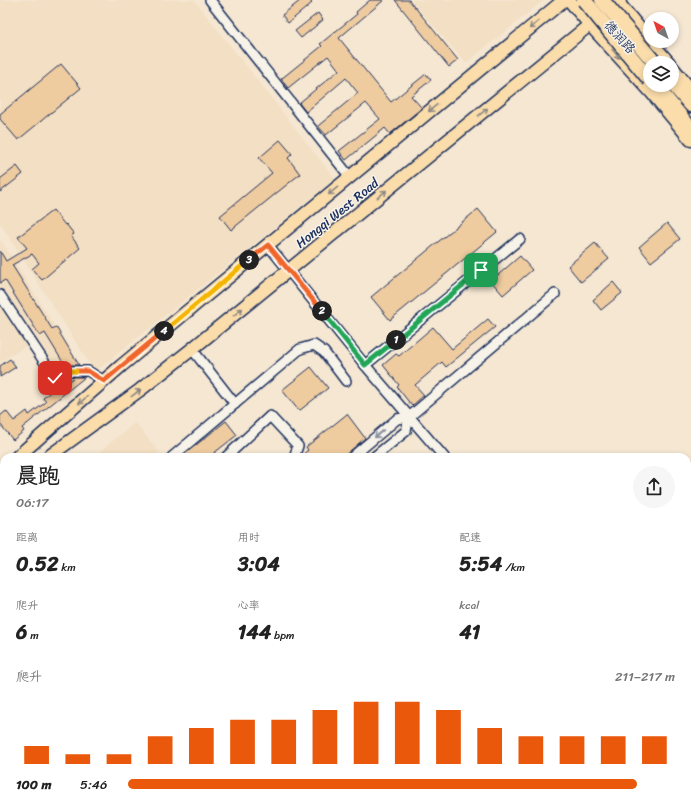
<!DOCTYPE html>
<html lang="zh">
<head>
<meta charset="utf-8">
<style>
	body { margin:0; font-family:Sriracha,"LXGW WenKai TC",sans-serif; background:#f6f6f6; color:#222; height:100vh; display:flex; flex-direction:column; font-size:15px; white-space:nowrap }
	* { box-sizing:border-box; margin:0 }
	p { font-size:13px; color:#767676 }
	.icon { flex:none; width:22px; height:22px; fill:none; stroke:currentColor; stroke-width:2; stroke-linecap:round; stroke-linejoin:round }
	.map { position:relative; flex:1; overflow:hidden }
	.drawer { position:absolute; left:0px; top:453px; width:691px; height:354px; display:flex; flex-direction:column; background:#fff; border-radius:12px 12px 0 0; box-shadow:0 2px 6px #0003 }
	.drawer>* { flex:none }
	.needle { width:26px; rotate:320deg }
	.fabs { position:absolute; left:643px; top:12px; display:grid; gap:8px }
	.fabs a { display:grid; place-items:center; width:36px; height:36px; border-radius:50%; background:#fff; box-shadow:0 2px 6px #0003; font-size:20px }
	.pin { position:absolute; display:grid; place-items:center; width:34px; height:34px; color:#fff; margin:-17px; border-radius:8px; box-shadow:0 2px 6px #0006 }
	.km { position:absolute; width:20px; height:20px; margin:-10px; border-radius:50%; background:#222; color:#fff; font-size:11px; line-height:20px; text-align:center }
	.round { display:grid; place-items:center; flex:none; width:42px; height:42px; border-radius:21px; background:#f6f6f6 }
	.overview { display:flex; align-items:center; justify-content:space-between; height:68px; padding:0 16px }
	h1 { font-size:22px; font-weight:800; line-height:30px }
	.stats { display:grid; grid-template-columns:repeat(3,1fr); gap:6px; height:68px; padding:4px 16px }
	.stats div { display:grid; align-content:center }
	.stats b { font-size:20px; font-weight:800 }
	.stats small { font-size:11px; font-weight:400 }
	.stats p { font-size:11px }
	.chart { height:112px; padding:8px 16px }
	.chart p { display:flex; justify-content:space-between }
	.chart svg { width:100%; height:72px; margin-top:4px; stroke:#ea580c; stroke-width:6 }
	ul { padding:0 16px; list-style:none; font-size:13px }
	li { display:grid; grid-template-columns:64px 48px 1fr; align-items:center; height:30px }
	li i { height:10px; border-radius:5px; background:#ea580c }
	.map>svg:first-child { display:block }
</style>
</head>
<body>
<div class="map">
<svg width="691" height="807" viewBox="0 0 691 807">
	<rect width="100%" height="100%" fill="#f5e7d2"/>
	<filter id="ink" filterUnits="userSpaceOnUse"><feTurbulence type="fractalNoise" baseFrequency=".025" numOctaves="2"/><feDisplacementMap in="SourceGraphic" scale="8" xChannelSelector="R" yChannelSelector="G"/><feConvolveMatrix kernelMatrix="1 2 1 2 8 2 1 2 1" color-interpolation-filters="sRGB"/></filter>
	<g filter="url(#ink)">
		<g fill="#f3dfc3">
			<polygon points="0,0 194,0 335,179 95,372 0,223"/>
			<polygon points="411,0 544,0 466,63"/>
			<polygon points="0,239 79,365 55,385 28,345 0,362"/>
			<polygon points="135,423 159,452 153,457 93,457"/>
			<polygon points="0,666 4,672 4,803 92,803 94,807 0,807"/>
		</g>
		<g fill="#efcba0" stroke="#1b2f5e">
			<polygon points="301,0 309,0 312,3 288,23 282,15"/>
			<polygon points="370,0 384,0 339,38 391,102 426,74 431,80 411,96 422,108 390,134 385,128 346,160 339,151 380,119 366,103 326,135 318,126 358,93 346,78 306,112 299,103 339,70 328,56 288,88 281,79 322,46 320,44 357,14 356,12"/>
			<polygon points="395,0 409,0 458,60 449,67"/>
			<polygon points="318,13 323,20 301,38 295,31"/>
			<polygon points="61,64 81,88 18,140 0,119 0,114"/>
			<polygon points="280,140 292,154 288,158 300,174 231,230 220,216 272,173 259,158"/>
			<polygon points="17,166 23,174 0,192 0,179"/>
			<polygon points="478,209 497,232 390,320 371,297"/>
			<polygon points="53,210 65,225 66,224 74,234 71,236 80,248 42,280 32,269 39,263 32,254 12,265 52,329 56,327 79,365 68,365 66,362 64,364 45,333 40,336 5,280 0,283 0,251 6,261 27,248 18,237"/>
			<polygon points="667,223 680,239 651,262 639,247"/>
			<polygon points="595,243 609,259 581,282 568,266"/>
			<polygon points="520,256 532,270 503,295 491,281"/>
			<polygon points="613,282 622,293 601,310 593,300"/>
			<polygon points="488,319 495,327 446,367 442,362 415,385 424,395 412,406 397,387 399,385 383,365 396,354 399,356 433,327 452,349"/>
			<polygon points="10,359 16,367 0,377 0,366"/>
			<polygon points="311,367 328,388 299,411 282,390"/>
			<polygon points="74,377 85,377 22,428 24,431 13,440 0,424 0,416 6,411 14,421 27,411 29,415 46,402 43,398 60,384 62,387"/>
			<polygon points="347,414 365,438 343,457 300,457 308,450 306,447"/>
			<polygon points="226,421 237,435 209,457 181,457"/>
		</g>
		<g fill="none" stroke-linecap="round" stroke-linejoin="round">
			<g stroke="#1b2f5e" stroke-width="12">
				<g id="minor">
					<polyline points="210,0 346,172"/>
					<polyline points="268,245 365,365 444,457"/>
					<polyline points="0,295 55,378 64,371 88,371 104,381"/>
					<polyline points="192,349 235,404"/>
					<polyline points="365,365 520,239"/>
					<polyline points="172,457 300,349 314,345 324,352 346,381"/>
					<polyline points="226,457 270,416 298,446 294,457"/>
					<polyline points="352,457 397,419 409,417 555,294"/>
					<polyline points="374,457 406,431 409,417"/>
					<polyline points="687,644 691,641"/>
					<polyline points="687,750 691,754"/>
					<polyline points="484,807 489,803"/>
				</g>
			</g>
			<g stroke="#1b2f5e" stroke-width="15">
				<g id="major">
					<polyline points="569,0 590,25 652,93 691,140"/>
					<polyline points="616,0 650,41"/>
					<polyline points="650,41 669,63"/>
					<polyline points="672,67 691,90"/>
					<polyline points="17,457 121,366 564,0"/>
					<polyline points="48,457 140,390 192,349 620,0"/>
					<polyline points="0,471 4,468"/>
					<polyline points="0,494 4,491"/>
				</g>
			</g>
			<g stroke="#1b2f5e" stroke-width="17">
				<g id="highway">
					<polyline points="672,83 691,105"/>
					<polyline points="655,85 691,129"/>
				</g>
			</g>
			<use href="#minor" stroke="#f7f3e8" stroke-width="9"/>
			<use href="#major" stroke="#fbddab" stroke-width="12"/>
			<use href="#highway" stroke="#fbddab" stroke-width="14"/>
			<g stroke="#1b2f5e" stroke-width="3.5">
				<g id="rail">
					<polyline points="0,628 4,634"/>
					<polyline points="0,649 4,655"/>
					<polyline points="105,803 108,807"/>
					<polyline points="115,803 118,807"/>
				</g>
			</g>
			<use href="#rail" stroke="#f7f3e8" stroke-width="2" stroke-dasharray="6" stroke-linecap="butt"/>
			<g stroke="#1b2f5e" stroke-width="17" stroke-linecap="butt">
				<g id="highway-bridge">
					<polyline points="584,0 650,80"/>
					<polyline points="602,0 655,63"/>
				</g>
			</g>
			<use href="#highway-bridge" stroke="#fbddab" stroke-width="14"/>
		</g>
		<defs><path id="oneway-shaft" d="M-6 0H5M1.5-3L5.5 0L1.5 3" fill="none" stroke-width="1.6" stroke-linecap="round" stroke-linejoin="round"/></defs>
		<g stroke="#8b8684">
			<use href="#oneway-shaft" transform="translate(534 25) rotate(140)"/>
			<use href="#oneway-shaft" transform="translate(616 54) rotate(48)"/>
			<use href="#oneway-shaft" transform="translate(433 108) rotate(140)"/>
			<use href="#oneway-shaft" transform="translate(483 112) rotate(-39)"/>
			<use href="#oneway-shaft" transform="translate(333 191) rotate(140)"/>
			<use href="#oneway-shaft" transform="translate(382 194) rotate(-39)"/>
			<use href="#oneway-shaft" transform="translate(238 312) rotate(-39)"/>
			<use href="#oneway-shaft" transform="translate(136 393) rotate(-37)"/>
			<use href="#oneway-shaft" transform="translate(83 400) rotate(139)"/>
		</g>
		<use stroke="#8991a3" href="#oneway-shaft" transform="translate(379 434) rotate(140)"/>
	</g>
	<g fill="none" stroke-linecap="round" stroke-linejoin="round" filter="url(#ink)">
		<g stroke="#fff" stroke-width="8">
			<polyline id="split-1" points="396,340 481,270"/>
		</g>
		<g stroke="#fff" stroke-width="8">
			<polyline id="split-2" points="322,311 365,365 396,340"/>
		</g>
		<g stroke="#fff" stroke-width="8">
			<polyline id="split-3" points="249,260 268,245 322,311"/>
		</g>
		<g stroke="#fff" stroke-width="8">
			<polyline id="split-4" points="164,331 249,260"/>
		</g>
		<g stroke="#fff" stroke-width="8">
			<polyline id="split-5" points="76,371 88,371 104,381 164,331"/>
		</g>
		<g stroke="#fff" stroke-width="8">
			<polyline id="split-6" points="55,378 64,371 76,371"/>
		</g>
		<use href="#split-1" stroke="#22a559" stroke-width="5"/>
		<use href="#split-2" stroke="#22a559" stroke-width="5"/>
		<use href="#split-3" stroke="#f0652b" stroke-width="5"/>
		<use href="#split-4" stroke="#f5b400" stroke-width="5"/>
		<use href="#split-5" stroke="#f0652b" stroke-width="5"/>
		<use href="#split-6" stroke="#f5b400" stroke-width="5"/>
	</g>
	<g text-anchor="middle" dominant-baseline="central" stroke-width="3" stroke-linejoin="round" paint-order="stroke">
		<g font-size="13" fill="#1b2f5e" stroke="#f7f3e8">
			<text transform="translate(620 37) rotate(48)">德润路</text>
			<text transform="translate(337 213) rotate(-39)">Hongqi West Road</text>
		</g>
	</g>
</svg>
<div class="fabs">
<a><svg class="needle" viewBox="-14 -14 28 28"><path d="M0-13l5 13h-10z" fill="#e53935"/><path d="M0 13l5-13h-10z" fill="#767676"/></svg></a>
<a><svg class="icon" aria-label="layers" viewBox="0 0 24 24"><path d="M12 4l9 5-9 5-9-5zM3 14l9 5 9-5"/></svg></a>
</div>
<div class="pin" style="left:481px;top:270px;background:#1e9e55"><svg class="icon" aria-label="arrive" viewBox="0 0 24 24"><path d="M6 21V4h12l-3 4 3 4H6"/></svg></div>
<div class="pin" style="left:55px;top:378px;background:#d93025"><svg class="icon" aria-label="check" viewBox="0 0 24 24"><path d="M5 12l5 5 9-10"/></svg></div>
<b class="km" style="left:396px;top:340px">1</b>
<b class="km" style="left:322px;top:311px">2</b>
<b class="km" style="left:249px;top:260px">3</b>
<b class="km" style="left:164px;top:331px">4</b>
<section class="drawer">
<div class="overview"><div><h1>晨跑</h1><p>06:17</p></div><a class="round"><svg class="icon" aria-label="share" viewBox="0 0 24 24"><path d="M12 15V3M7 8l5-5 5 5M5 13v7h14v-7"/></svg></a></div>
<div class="stats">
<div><p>距离</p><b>0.52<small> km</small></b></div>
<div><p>用时</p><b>3:04</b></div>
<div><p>配速</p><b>5:54<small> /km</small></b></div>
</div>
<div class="stats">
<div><p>爬升</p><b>6<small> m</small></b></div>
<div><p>心率</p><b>144<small> bpm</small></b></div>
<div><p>kcal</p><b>41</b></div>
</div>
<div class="chart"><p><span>爬升</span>211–217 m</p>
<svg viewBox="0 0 160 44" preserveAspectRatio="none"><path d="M5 44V33M15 44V38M25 44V38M35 44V27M45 44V22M55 44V17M65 44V17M75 44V11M85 44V6M95 44V6M105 44V11M115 44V22M125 44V27M135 44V27M145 44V27M155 44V27"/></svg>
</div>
<ul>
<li><b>100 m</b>5:46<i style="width:93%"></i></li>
</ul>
</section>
</div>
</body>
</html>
